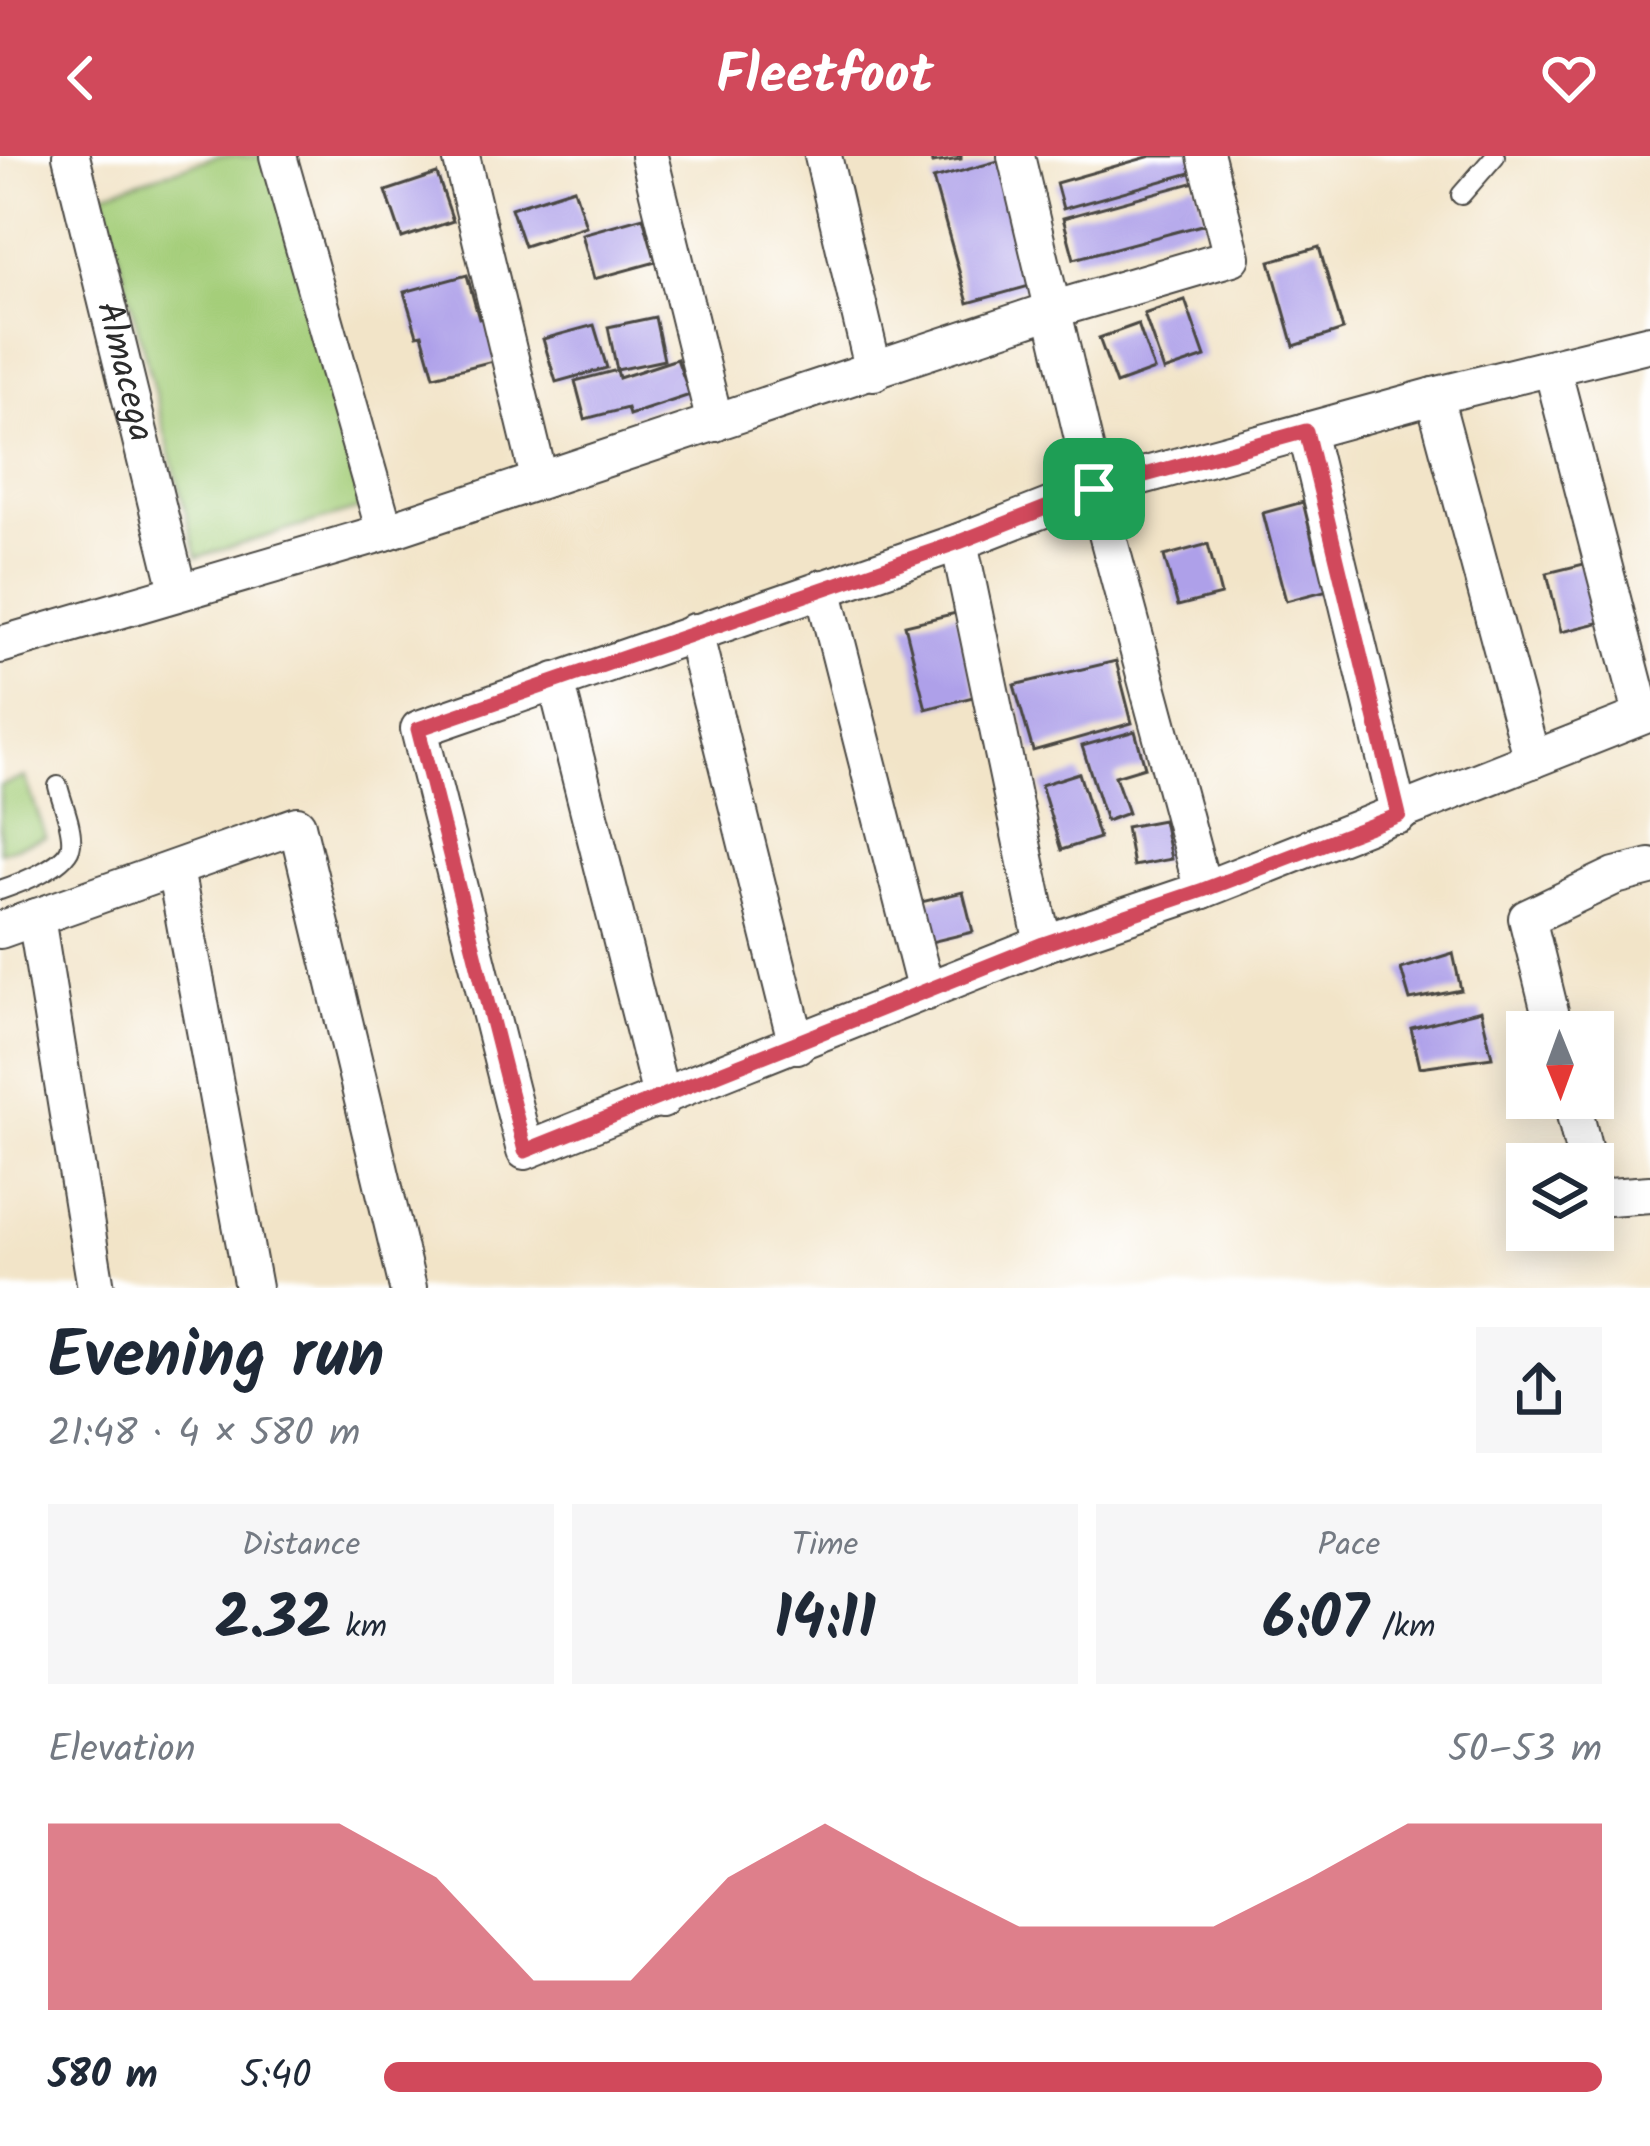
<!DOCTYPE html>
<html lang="en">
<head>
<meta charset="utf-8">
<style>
	body { margin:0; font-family:Kalam,sans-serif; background:#f6f6f7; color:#1f2937; height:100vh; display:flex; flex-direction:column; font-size:45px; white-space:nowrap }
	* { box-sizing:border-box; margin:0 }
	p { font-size:39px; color:#747a83 }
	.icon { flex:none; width:66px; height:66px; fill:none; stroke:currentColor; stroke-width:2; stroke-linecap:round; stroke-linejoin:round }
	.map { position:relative; height:1132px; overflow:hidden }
	.drawer { display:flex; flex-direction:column; background:#fff; flex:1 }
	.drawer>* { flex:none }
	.needle { width:78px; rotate:179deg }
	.buttons { position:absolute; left:1506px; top:855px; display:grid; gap:24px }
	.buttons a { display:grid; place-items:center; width:108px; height:108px; border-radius:0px; background:#fff; box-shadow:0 6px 30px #0003; font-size:60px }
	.pin { position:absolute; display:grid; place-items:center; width:102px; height:102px; color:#fff; margin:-51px; border-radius:24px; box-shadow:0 6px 18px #0006 }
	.round { display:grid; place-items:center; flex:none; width:126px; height:126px; border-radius:0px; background:#f6f6f7 }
	.head { display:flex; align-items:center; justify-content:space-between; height:204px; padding:0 48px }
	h1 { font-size:66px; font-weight:700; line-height:90px }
	.metrics { display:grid; grid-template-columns:repeat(3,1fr); gap:18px; height:204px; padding:12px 48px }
	.metrics div { display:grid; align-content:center; border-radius:0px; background:#f6f6f7; text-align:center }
	.metrics b { font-size:60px; font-weight:700 }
	.metrics small { font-size:33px; font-weight:400 }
	.metrics p { font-size:33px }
	.chart { height:336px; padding:24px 48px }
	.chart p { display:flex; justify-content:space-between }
	.chart svg { width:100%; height:216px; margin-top:12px; fill:#d1495b; opacity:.7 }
	ul { padding:0 48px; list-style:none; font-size:39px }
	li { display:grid; grid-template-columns:192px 144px 1fr; align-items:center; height:90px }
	li i { height:30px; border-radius:15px; background:#d1495b }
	header { display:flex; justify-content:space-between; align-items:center; height:156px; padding:0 48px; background:#d1495b; color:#fff; font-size:54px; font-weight:700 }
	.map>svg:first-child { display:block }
</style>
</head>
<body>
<header><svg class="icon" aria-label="back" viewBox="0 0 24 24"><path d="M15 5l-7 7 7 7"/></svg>Fleetfoot<svg class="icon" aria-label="heart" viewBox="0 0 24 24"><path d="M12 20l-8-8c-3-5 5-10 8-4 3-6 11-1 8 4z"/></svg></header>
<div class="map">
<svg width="1650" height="1132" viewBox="0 0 1650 1132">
	<rect width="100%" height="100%" fill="#fff"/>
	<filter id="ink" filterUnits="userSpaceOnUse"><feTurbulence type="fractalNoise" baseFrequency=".00833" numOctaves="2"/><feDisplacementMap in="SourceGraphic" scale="24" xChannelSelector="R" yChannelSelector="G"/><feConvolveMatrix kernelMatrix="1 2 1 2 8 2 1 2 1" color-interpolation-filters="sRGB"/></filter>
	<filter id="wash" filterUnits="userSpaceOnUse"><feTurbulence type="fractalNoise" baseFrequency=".004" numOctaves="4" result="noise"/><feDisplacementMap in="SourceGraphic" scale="48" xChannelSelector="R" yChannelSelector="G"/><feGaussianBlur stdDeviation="2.7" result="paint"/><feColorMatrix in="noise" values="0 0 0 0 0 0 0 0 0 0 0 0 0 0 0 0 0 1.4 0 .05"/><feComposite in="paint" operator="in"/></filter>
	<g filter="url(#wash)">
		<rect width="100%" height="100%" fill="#f2e4c8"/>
		<g fill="#a4ce79" stroke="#687c52" stroke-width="3">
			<polygon points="217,0 267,0 363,352 197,401 103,37"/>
			<polygon points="25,621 46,681 0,696 0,630"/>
		</g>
		<g id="blocks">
			<g fill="#aea0e9">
				<polygon points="931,0 961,0 961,3 932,7"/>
				<polygon points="1151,0 1197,0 1201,14 1063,53 1056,27"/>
				<polygon points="998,5 1033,129 968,147 933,23"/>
				<polygon points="437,18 453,65 402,82 386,35"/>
				<polygon points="1195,26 1206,68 1074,103 1063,62"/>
				<polygon points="574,32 586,70 524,90 511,52"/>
				<polygon points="643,61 656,106 594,123 582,78"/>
				<polygon points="1319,91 1343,174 1294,190 1270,105"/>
				<polygon points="467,119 479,163 486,161 497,204 434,220 422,178 417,179 404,136"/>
				<polygon points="1185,144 1205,201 1164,215 1144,158"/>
				<polygon points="655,161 664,204 617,214 608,171"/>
				<polygon points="1138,168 1154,214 1116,228 1099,182"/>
				<polygon points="594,169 607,212 556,226 543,183"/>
				<polygon points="677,203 690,239 629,259 627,252 585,263 575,225 617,214 619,222"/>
				<polygon points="1303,346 1317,404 1326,402 1332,433 1286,445 1263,357"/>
				<polygon points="1208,388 1221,439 1178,450 1164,400"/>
				<polygon points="1596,405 1610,464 1561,476 1547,417"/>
				<polygon points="956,457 977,540 926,553 905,469"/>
				<polygon points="1116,505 1132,567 1033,595 1014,529"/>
				<polygon points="1135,575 1145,611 1115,620 1128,657 1106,665 1082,590"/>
				<polygon points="1079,617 1099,682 1061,694 1041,629"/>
				<polygon points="1163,664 1171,703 1133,710 1126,671"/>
				<polygon points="963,736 973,776 931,786 921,746"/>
				<polygon points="1453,797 1461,834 1410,844 1401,813"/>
				<polygon points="1481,854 1492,901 1420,911 1411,872"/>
			</g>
		</g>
	</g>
	<g filter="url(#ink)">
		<use href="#blocks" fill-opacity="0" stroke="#494743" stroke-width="3"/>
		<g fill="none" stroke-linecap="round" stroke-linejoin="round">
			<g stroke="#494743" stroke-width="22">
				<g id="service">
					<polyline points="1461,39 1495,0"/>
					<path d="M0,734C18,728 69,709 71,688C73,671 62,647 58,630"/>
				</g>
			</g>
			<g stroke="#494743" stroke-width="40">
				<g id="minor">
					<path id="s1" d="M71,0L178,434"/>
					<polyline points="278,0 385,376"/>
					<polyline points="461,0 539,322"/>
					<polyline points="649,0 715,267"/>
					<polyline points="823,0 874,216"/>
					<polyline points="1016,0 1095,333 1203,734"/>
					<polyline points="1650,187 1434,240 1095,333 959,386 419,573 525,995 1043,788 1203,734 1650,557"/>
					<polyline points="1552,212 1642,558"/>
					<polyline points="1434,240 1532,604"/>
					<polyline points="1306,275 1399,659"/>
					<polyline points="959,386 1043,788"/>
					<polyline points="823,432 926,836"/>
					<polyline points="694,476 797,889"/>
					<polyline points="0,489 385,376 1052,154 1232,101 1206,0"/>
					<polyline points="556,525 662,944"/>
					<polyline points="175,713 253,1132"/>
					<polyline points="36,761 96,1132"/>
					<polyline points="0,774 297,669 408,1132"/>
					<polyline points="1555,876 1527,762 1615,720 1650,711"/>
					<polyline points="1571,942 1587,1008"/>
					<polyline points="1593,1034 1595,1042 1650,1038"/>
				</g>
			</g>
			<use href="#service" stroke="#fff" stroke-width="18"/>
			<use href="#minor" stroke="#fff" stroke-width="36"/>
		</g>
	</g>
	<g fill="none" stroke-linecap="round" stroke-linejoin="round" filter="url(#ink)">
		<g stroke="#fff" stroke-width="24">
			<polygon id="route" points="1306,275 1399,659 1203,734 1043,788 525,995 418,573 959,386 1094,333"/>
		</g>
		<use href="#route" stroke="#d1495b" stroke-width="15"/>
	</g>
	<g text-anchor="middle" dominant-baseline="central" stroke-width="9" stroke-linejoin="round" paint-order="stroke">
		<g font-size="36" fill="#2b2b2b" stroke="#fff">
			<text stroke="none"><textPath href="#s1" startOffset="222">Almacega</textPath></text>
		</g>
	</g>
</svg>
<div class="buttons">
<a><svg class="needle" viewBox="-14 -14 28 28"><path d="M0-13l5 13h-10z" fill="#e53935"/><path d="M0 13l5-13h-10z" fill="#747a83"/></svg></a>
<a><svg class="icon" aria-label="layers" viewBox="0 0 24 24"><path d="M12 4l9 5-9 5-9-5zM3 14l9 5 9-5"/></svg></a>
</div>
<div class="pin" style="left:1094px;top:333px;background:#1e9e55"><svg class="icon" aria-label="arrive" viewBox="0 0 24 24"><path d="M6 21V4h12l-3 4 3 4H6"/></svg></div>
</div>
<section class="drawer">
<div class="head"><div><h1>Evening run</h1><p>21:48 · 4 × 580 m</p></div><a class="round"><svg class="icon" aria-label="share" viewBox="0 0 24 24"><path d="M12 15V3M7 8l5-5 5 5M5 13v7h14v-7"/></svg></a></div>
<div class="metrics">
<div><p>Distance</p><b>2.32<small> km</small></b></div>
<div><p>Time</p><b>14:11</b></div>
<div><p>Pace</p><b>6:07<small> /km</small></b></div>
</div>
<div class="chart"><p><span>Elevation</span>50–53 m</p>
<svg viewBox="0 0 160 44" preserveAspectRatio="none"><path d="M0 44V6L10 6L20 6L30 6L40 17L50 38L60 38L70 17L80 6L90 17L100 27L110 27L120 27L130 17L140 6L150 6L160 6V44z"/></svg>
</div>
<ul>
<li><b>580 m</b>5:40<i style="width:100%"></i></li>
</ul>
</section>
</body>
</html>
